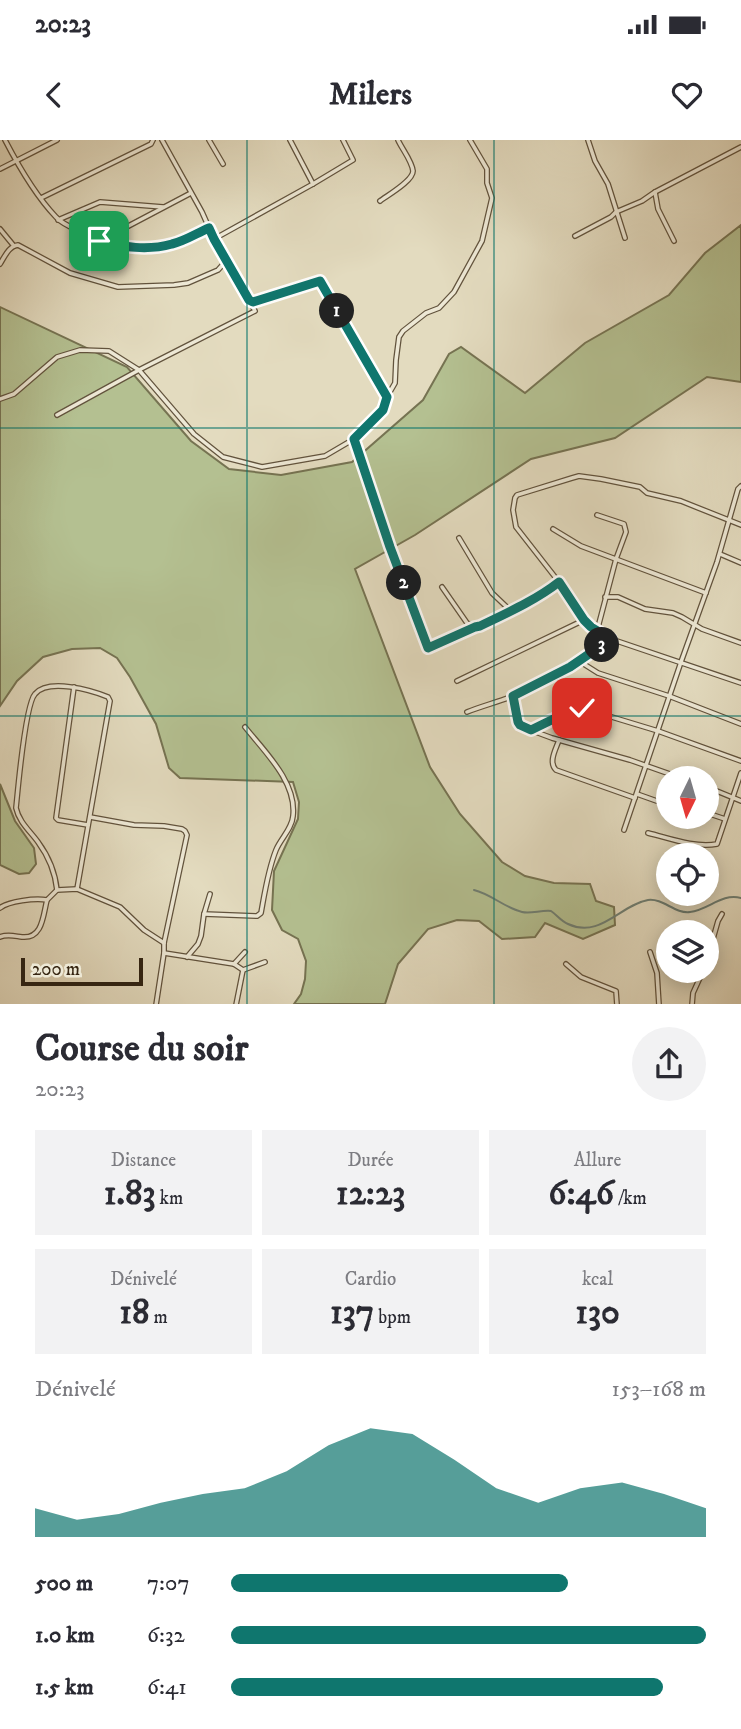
<!DOCTYPE html>
<html lang="fr">
<head>
<meta charset="utf-8">
<style>
	body { margin:0; font-family:"IM FELL DW Pica",serif; background:#f2f2f3; color:#2b2b33; height:100vh; display:flex; flex-direction:column; font-size:26px; white-space:nowrap }
	* { box-sizing:border-box; margin:0 }
	p { font-size:23px; color:#7c7c81 }
	.icon { flex:none; width:38px; height:38px; fill:none; stroke:currentColor; stroke-width:2; stroke-linecap:round; stroke-linejoin:round }
	.map { position:relative; height:864px; overflow:hidden }
	.panel { display:flex; flex-direction:column; background:#fff; flex:1 }
	.panel>* { flex:none }
	.needle { width:46px; rotate:185deg }
	.buttons { position:absolute; left:656px; top:626px; display:grid; gap:14px }
	.buttons a { display:grid; place-items:center; width:63px; height:63px; border-radius:50%; background:#fff; box-shadow:0 4px 18px #0003; font-size:35px }
	.scale { position:absolute; left:21px; bottom:18px; width:122px; box-sizing:border-box; padding-left:7px; border:4px solid #372612; border-top:0; font-size:19px; line-height:24px; white-space:nowrap; color:#372612; -webkit-text-stroke:5px #ede8d5; paint-order:stroke }
	.pin { position:absolute; display:grid; place-items:center; width:60px; height:60px; color:#fff; margin:-30px; border-radius:14px; box-shadow:0 4px 10px #0006 }
	.km { position:absolute; width:35px; height:35px; margin:-18px; border-radius:50%; background:#222; color:#fff; font-size:19px; line-height:35px; text-align:center }
	.round { display:grid; place-items:center; flex:none; width:74px; height:74px; border-radius:37px; background:#f2f2f3 }
	.summary { display:flex; align-items:center; justify-content:space-between; height:119px; padding:0 35px }
	h1 { font-size:38px; font-weight:700; line-height:52px }
	.metrics { display:grid; grid-template-columns:repeat(3,1fr); gap:10px; height:119px; padding:7px 35px }
	.metrics div { display:grid; align-content:center; border-radius:0px; background:#f2f2f3; text-align:center }
	.metrics b { font-size:35px; font-weight:700 }
	.metrics small { font-size:19px; font-weight:400 }
	.metrics p { font-size:19px }
	.chart { height:196px; padding:14px 35px }
	.chart p { display:flex; justify-content:space-between }
	.chart svg { width:100%; height:126px; margin-top:7px; fill:#0f766e; opacity:.7 }
	ul { padding:0 35px; list-style:none; font-size:23px }
	li { display:grid; grid-template-columns:112px 84px 1fr; align-items:center; height:52px }
	li i { height:18px; border-radius:9px; background:#0f766e }
	.status { display:flex; justify-content:space-between; align-items:center; height:49px; padding:0 35px; background:#fff; direction:ltr }
	.status svg { height:19px; fill:currentColor }
	header { display:flex; justify-content:space-between; align-items:center; height:91px; padding:0 35px; background:#fff; font-size:32px; font-weight:700 }
	.map>svg:first-child { display:block }
</style>
</head>
<body>
<div class="status"><b>20:23</b><svg viewBox="0 0 49 12"><path d="M0 12V9h3v3zM5 12V6h3v6zM10 12V3h3v9zM15 12V0h3v12zM26 1h20v11H26zM47 4h2v5h-2z"/></svg></div>
<header><svg class="icon" aria-label="back" viewBox="0 0 24 24"><path d="M15 5l-7 7 7 7"/></svg>Milers<svg class="icon" aria-label="heart" viewBox="0 0 24 24"><path d="M12 20l-8-8c-3-5 5-10 8-4 3-6 11-1 8 4z"/></svg></header>
<div class="map">
<svg width="741" height="865" viewBox="0 0 741 865">
	<rect width="100%" height="100%" fill="#e3dbbf"/>
	<filter id="stains"><feTurbulence type="fractalNoise" baseFrequency=".00286" numOctaves="4"/><feColorMatrix values="0 0 0 0 .2 0 0 0 0 .09 0 0 0 0 .02 0 0 0 .5 -.17"/></filter>
	<radialGradient id="worn" r=".72"><stop offset=".6" stop-color="#630" stop-opacity="0"/><stop offset="1" stop-color="#630" stop-opacity=".3"/></radialGradient>
	<g fill="#b4c091" stroke="#767352" stroke-width="2">
		<polygon points="741,85 741,242 707,237 615,298 531,319 415,395 355,429 430,627 460,674 502,722 525,736 554,743 590,744 596,761 614,767 615,785 583,799 545,783 535,797 502,799 479,781 457,780 428,789 398,824 385,864 294,864 301,854 305,839 306,821 298,799 282,790 272,770 274,731 298,679 299,662 293,642 180,638 169,628 156,584 130,537 117,518 100,508 72,509 43,517 17,541 0,566 0,167 127,227 191,301 229,329 281,335 352,322 423,260 449,214 461,207 525,253 585,203 669,155 705,113"/>
		<polygon points="0,644 15,681 34,708 36,724 29,733 19,734 0,725"/>
	</g>
	<g fill="none" stroke-linecap="round" stroke-linejoin="round">
		<path stroke="#6f7f74" stroke-width="2" d="M474,750C491,754 505,768 522,772C531,774 541,770 551,771C557,775 561,781 568,784C600,799 620,765 648,760C663,758 675,774 690,772C709,770 721,753 741,758"/>
		<g stroke="#62533d" stroke-width="6">
			<g id="street">
				<path d="M5,0C19,27 35,55 56,77C63,85 75,89 84,93C111,108 145,113 174,104C186,100 198,93 209,88"/>
				<polyline points="162,0 202,72 214,99 249,160 257,161 270,155 320,141 387,257"/>
				<polyline points="209,0 223,24"/>
				<polyline points="290,0 313,44"/>
				<path d="M470,0L487,29V43L492,58L482,101L454,152L439,168L426,173L403,191L399,197L396,220L395,243L384,262L383,269L354,299L390,407L428,508C472,488 521,472 559,442"/>
				<polyline points="588,0 595,21 608,44 625,98"/>
				<polyline points="0,29 57,0"/>
				<polyline points="655,52 658,69 674,101"/>
				<polyline points="41,58 151,4 153,0"/>
				<path d="M380,61C388,55 413,41 413,31C412,21 402,9 398,0"/>
				<polyline points="58,80 100,62 163,67"/>
				<polyline points="0,89 14,106"/>
				<polyline points="575,96 611,77 616,72 642,61 655,52 741,7"/>
				<polyline points="214,99 313,44 353,20 343,0"/>
				<polyline points="100,101 191,53"/>
				<path d="M0,124C5,116 9,106 18,105L70,133L118,147L174,145L188,143L218,130L226,121"/>
				<polyline points="0,259 14,254 57,217 80,210 109,211 139,230 194,294 223,317 262,327 325,316 354,299"/>
				<polyline points="57,275 139,230 255,171 249,160"/>
				<polyline points="741,385 681,361 647,353 640,347 601,339 579,336 572,338 517,355 515,358 513,370 516,387 566,451 577,471 591,487 611,499 741,543"/>
				<polyline points="553,389 581,406 706,453"/>
				<polyline points="459,398 492,453 511,471"/>
				<polyline points="720,414 741,423"/>
				<polyline points="442,447 467,483 473,486"/>
				<polyline points="605,457 618,457 645,469 673,473 682,477 702,489 741,503"/>
				<polyline points="597,491 616,419 626,392 624,384 597,375"/>
				<polyline points="579,521 598,533 669,556 741,584"/>
				<polyline points="457,541 584,480"/>
				<polyline points="74,547 56,678 58,680 88,685"/>
				<polyline points="513,556 518,582 525,588 552,598 630,620 684,639"/>
				<path d="M467,572C482,566 498,562 513,556C548,541 580,521 611,499"/>
				<polyline points="531,590 577,568 582,568 658,591 741,621"/>
				<path d="M559,600C556,609 548,622 556,630L635,658"/>
				<polyline points="707,647 741,661"/>
				<polyline points="637,654 668,665"/>
				<polyline points="707,673 725,679"/>
				<polyline points="90,677 134,685 164,686 182,689 185,691 187,695 164,803 164,813 156,865"/>
				<polyline points="624,690 681,522 717,422 738,349 741,346"/>
				<path d="M648,693C669,698 694,708 717,704L741,633"/>
				<path d="M57,750C55,731 49,717 38,702C30,691 19,682 16,668C18,649 25,565 35,554C48,538 91,550 108,557L110,561L77,749"/>
				<path d="M0,768C9,761 35,758 47,760L57,750L77,749L120,767L144,790L164,803"/>
				<path d="M204,774L257,776L261,773C265,751 268,730 276,710C281,698 292,689 293,676C297,642 264,611 245,587"/>
				<path d="M0,797C7,794 14,796 22,797C43,799 43,775 47,760"/>
				<polyline points="650,812 657,833 659,865"/>
				<polyline points="164,813 234,824 243,830 265,822"/>
				<polyline points="187,817 198,804 201,796 204,774 210,754"/>
				<polyline points="707,820 718,781 722,774"/>
				<polyline points="234,824 245,812"/>
				<polyline points="566,824 581,837 616,851 617,865"/>
				<polyline points="236,865 243,830"/>
				<polyline points="692,865 693,853 703,831"/>
			</g>
		</g>
		<use href="#street" stroke="#ede8d5" stroke-width="3.5"/>
	</g>
	<g fill="none" stroke-linecap="round" stroke-linejoin="round">
		<g stroke="#fff" stroke-width="14">
			<path id="route" d="M99,101C124,107 147,111 172,104C185,101 197,93 209,88L214,99L249,160L253,162L320,141L387,257L383,270L354,299L390,407L428,508L475,487L480,486C507,473 536,460 559,442L584,480L591,487L611,499L570,527L513,556L518,582L520,585L531,590L572,570L582,568"/>
		</g>
		<use href="#route" stroke="#0f766e" stroke-width="9"/>
	</g>
	<path fill="none" stroke="#0f766e" stroke-width="2" stroke-opacity="0.55" d="M247,0V865M494,0V865M0,288H741M0,576H741"/>
	<rect width="100%" height="100%" filter="url(#stains)"/>
	<rect width="100%" height="100%" fill="url(#worn)"/>
</svg>
<div class="buttons">
<a><svg class="needle" viewBox="-14 -14 28 28"><path d="M0-13l5 13h-10z" fill="#e53935"/><path d="M0 13l5-13h-10z" fill="#7c7c81"/></svg></a>
<a><svg class="icon" aria-label="locate" viewBox="0 0 24 24"><circle cx="12" cy="12" r="6"/><path d="M12 2v4M12 18v4M2 12h4M18 12h4"/></svg></a>
<a><svg class="icon" aria-label="layers" viewBox="0 0 24 24"><path d="M12 4l9 5-9 5-9-5zM3 14l9 5 9-5"/></svg></a>
</div>
<div class="scale">200 m</div>
<div class="pin" style="left:99px;top:101px;background:#1e9e55"><svg class="icon" aria-label="arrive" viewBox="0 0 24 24"><path d="M6 21V4h12l-3 4 3 4H6"/></svg></div>
<div class="pin" style="left:582px;top:568px;background:#d93025"><svg class="icon" aria-label="check" viewBox="0 0 24 24"><path d="M5 12l5 5 9-10"/></svg></div>
<b class="km" style="left:337px;top:171px">1</b>
<b class="km" style="left:404px;top:443px">2</b>
<b class="km" style="left:602px;top:505px">3</b>
</div>
<section class="panel">
<div class="summary"><div><h1>Course du soir</h1><p>20:23</p></div><a class="round"><svg class="icon" aria-label="share" viewBox="0 0 24 24"><path d="M12 15V3M7 8l5-5 5 5M5 13v7h14v-7"/></svg></a></div>
<div class="metrics">
<div><p>Distance</p><b>1.83<small> km</small></b></div>
<div><p>Durée</p><b>12:23</b></div>
<div><p>Allure</p><b>6:46<small> /km</small></b></div>
</div>
<div class="metrics">
<div><p>Dénivelé</p><b>18<small> m</small></b></div>
<div><p>Cardio</p><b>137<small> bpm</small></b></div>
<div><p>kcal</p><b>130</b></div>
</div>
<div class="chart"><p><span>Dénivelé</span>153–168 m</p>
<svg viewBox="0 0 160 44" preserveAspectRatio="none"><path d="M0 44V34L10 38L20 36L30 32L40 29L50 27L60 21L70 12L80 6L90 8L100 17L110 27L120 32L130 27L140 25L150 29L160 34V44z"/></svg>
</div>
<ul>
<li><b>500 m</b>7:07<i style="width:71%"></i></li>
<li><b>1.0 km</b>6:32<i style="width:100%"></i></li>
<li><b>1.5 km</b>6:41<i style="width:91%"></i></li>
</ul>
</section>
</body>
</html>
